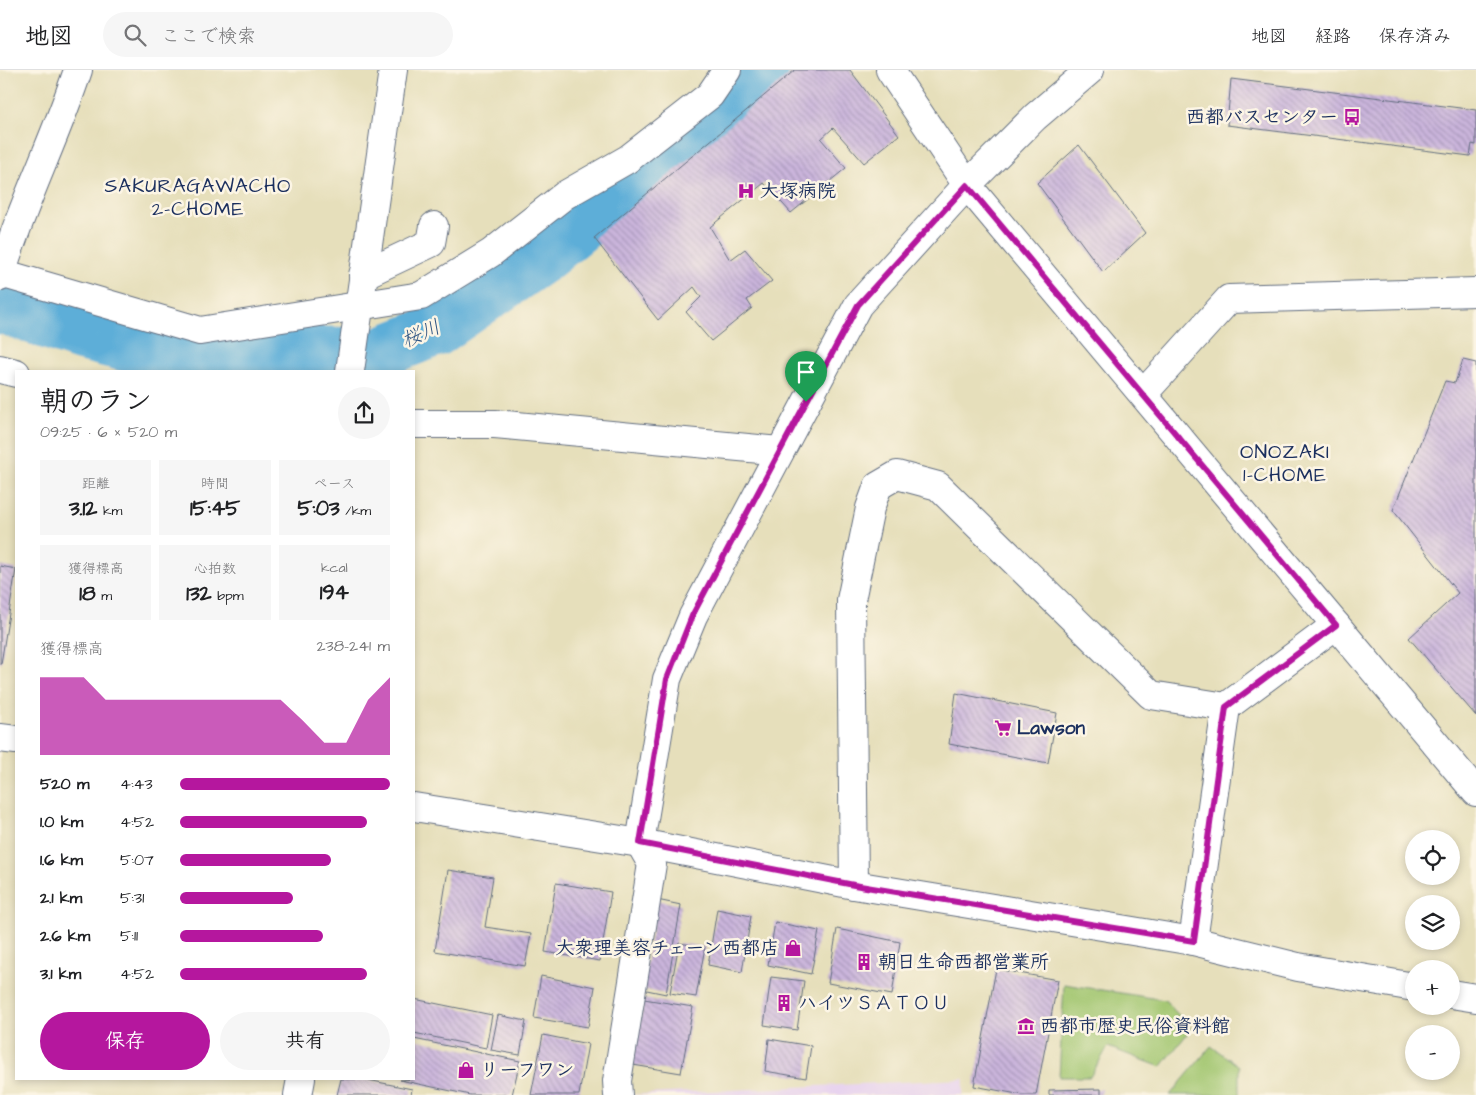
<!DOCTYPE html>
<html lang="ja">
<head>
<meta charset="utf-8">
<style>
	body { margin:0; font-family:"Architects Daughter","Klee One",sans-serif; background:#f6f6f6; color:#202124; height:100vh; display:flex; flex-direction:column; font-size:19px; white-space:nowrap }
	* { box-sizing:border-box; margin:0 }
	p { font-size:16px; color:#757577 }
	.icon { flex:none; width:28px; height:28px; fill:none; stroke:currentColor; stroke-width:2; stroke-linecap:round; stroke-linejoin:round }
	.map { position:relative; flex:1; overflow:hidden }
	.panel { position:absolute; left:15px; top:300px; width:400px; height:710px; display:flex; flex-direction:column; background:#fff; border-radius:0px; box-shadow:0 2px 8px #0003 }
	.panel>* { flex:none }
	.buttons { position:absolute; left:1405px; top:760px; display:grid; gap:10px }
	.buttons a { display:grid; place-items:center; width:55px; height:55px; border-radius:50%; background:#fff; box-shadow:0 2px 8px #0003; font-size:25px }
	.pin { position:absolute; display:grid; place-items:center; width:42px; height:42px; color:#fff; margin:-51px -21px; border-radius:50% 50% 50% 0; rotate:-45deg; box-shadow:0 0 5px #0007 }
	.pin .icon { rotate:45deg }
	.round { display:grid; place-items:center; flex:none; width:52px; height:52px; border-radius:26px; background:#f6f6f6 }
	.overview { display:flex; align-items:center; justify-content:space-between; height:85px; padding:0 25px }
	h1 { font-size:28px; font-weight:700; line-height:38px }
	.figures { display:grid; grid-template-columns:repeat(3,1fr); gap:8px; height:85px; padding:5px 25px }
	.figures div { display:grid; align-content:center; border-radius:0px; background:#f6f6f6; text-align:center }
	.figures b { font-size:21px; font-weight:700 }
	.figures small { font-size:14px; font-weight:400 }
	.figures p { font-size:14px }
	.chart { height:140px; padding:10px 25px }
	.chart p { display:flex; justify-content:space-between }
	.chart svg { width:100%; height:90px; margin-top:5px; fill:#b5179e; opacity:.7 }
	.action { display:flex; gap:10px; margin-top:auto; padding:10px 25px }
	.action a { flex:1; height:58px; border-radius:30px; background:#b5179e; color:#fff; font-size:20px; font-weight:700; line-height:58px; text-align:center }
	.action a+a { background:#f6f6f6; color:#202124 }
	ul { padding:0 25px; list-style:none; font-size:16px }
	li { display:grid; grid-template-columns:80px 60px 1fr; align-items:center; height:38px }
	li i { height:12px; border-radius:6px; background:#b5179e }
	header { display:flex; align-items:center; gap:30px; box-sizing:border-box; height:70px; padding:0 25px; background:#fff; border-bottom:1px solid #e0e0e0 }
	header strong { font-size:24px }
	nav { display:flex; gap:28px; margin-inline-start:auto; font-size:18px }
	.search { width:350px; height:45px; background:#f6f6f6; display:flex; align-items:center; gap:12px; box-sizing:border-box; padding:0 18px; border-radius:28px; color:#757577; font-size:19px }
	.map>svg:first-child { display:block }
</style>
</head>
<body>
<header>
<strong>地図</strong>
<div class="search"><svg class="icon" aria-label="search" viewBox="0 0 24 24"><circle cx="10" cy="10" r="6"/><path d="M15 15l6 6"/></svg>ここで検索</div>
<nav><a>地図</a><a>経路</a><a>保存済み</a></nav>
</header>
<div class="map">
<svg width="1476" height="1025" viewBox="0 0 1476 1025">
	<defs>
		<pattern id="building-back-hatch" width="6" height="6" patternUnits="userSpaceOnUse" patternTransform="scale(1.25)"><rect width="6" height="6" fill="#cbb5dc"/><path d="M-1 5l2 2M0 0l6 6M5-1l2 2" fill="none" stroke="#a494b6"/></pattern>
	</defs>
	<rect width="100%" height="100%" fill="#fcf5e5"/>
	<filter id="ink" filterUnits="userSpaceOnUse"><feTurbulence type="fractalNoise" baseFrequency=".02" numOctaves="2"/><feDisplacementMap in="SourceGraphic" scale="10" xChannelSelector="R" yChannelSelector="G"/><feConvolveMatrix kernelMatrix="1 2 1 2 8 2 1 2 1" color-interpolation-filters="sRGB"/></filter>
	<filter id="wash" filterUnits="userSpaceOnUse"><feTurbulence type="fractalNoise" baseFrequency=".0096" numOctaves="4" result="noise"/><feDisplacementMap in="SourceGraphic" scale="20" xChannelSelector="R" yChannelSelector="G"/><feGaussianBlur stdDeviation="1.12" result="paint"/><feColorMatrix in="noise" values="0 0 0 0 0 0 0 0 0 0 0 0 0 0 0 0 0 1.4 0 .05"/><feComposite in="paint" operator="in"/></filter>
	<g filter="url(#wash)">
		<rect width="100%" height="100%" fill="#e6dfbb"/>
		<polygon fill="#e7d2ef" points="964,1009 963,1025 627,1025"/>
		<g fill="#a2c670" stroke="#5e7a67">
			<polygon points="1064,914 1165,930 1191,959 1161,997 1108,977 1090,1007 1059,1007"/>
			<polygon points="1211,976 1239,996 1239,1025 1170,1025"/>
		</g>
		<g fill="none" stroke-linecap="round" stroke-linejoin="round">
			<polyline stroke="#5daed8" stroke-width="52" points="0,237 81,265 163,285 249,280 376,284 437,260 544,186 752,14 762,0"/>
		</g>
		<g id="blocks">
			<g fill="url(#building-back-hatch)">
				<polygon points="795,0 850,0 899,65 864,93 833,58 821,69 846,98 791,143 764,113 710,157 730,190 745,179 772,211 747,230 752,238 711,271 686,242 701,227 694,217 658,250 594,168"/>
				<polygon points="1231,9 1476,40 1476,75 1472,74 1470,86 1227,55"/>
				<polygon points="1079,75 1145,163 1103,202 1037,113"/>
				<polygon points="1463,290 1476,293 1476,646 1409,568 1458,523 1393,440 1445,311 1455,313"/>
				<polygon points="0,496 16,499 1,594 0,594"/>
				<polygon points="956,623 1057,643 1048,693 949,674"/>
				<polygon points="448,800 493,807 485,857 531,864 525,896 435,881"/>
				<polygon points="556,813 611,822 600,891 545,882"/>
				<polygon points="657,830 681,835 666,924 642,919"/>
				<polygon points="717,839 751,846 742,902 708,895"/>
				<polygon points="775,852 819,861 811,904 768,895"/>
				<polygon points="837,859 900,872 892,925 828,913"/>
				<polygon points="679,873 705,877 696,927 670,923"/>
				<polygon points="996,899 1058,910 1036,1025 1023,1025 974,1016"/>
				<polygon points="541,906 595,917 588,957 534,948"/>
				<polygon points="771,907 804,911 797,960 764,955"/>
				<polygon points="414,929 492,945 486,978 414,963"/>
				<polygon points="644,929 693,937 681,1003 633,995"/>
				<polygon points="498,945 526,951 520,985 491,980"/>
				<polygon points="543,965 588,974 579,1025 531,1025"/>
				<polygon points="414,969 520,991 512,1025 470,1025 400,1010 414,1009"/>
				<polygon points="769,969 811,976 806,1008 765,1001"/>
				<polygon points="341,1009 363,1009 412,1019 411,1025 337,1025"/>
				<polygon points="1101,1019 1101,1025 1049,1025 1049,1020"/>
			</g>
		</g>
	</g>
	<g filter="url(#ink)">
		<use href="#blocks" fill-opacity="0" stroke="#626d7f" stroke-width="1"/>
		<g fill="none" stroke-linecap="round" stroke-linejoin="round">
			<g stroke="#626d7f" stroke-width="30">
				<g id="minor">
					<polyline points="890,0 967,115 1035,47 1090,0"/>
					<polyline points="1,203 200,261 421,226 491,183 565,125 628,89 710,25 727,0"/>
					<polyline points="363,205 431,173 434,156"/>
					<path d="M0,207C21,136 55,70 78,0"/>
					<polyline points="0,299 16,303"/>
					<polyline points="350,301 393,0"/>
					<polyline points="1143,324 1229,229 1476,222"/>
					<polyline points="414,354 495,354 780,381"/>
					<polyline points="1226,637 1336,555"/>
					<polyline points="0,668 16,670"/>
					<polyline points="414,737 640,773 854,815 1193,871 1298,897 1414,917"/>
					<polyline points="854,815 851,530 870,438 878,416 897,405 938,416 1151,625 1226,637 1193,871"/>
					<polyline points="1451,924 1476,928"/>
					<polyline points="298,1025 301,1009"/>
					<polyline points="618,1025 617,1011 652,794 640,773 667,609 693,546 858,235 967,115 1476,722"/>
				</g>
			</g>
			<use href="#minor" stroke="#fff" stroke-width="28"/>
		</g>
	</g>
	<g fill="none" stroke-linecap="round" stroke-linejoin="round" filter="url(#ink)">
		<g stroke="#fff" stroke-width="10">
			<polygon id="route" points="967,115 1336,555 1226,637 1194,871 854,815 640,773 667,609 692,546 858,235"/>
		</g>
		<use href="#route" stroke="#b5179e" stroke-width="6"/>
	</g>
	<defs>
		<g id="bus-bare" transform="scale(1.35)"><path d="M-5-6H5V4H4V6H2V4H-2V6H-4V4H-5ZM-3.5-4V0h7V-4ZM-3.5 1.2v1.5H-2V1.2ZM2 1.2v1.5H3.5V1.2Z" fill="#b5179e" stroke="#fcf5e5" stroke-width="2.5" paint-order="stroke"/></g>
		<g id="hospital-bare" transform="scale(1.35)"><path d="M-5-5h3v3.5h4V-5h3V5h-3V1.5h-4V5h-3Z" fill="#b5179e" stroke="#fcf5e5" stroke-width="2.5" paint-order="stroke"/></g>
		<g id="supermarket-bare" transform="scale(1.35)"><path d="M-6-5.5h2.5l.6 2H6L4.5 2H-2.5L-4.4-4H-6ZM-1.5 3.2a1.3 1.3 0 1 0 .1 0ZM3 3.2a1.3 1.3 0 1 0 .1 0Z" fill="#b5179e" stroke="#fcf5e5" stroke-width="2.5" paint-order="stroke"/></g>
		<g id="shop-bare" transform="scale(1.35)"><path d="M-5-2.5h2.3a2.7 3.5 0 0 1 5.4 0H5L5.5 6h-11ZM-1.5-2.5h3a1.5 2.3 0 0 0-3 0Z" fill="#b5179e" stroke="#fcf5e5" stroke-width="2.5" paint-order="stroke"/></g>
		<g id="building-bare" transform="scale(1.35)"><path d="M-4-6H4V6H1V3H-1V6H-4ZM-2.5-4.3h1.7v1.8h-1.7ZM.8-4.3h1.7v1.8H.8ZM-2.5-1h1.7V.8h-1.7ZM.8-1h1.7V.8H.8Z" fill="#b5179e" stroke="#fcf5e5" stroke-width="2.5" paint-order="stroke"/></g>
		<g id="museum-bare" transform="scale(1.35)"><path d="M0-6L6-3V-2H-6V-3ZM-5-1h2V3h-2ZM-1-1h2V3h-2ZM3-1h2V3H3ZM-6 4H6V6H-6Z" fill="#b5179e" stroke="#fcf5e5" stroke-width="2.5" paint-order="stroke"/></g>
	</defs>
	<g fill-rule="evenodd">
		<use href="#bus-bare" x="1352" y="47"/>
		<use href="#hospital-bare" x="746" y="121"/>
		<use href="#supermarket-bare" x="1003" y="658"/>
		<use href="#shop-bare" x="793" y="878"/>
		<use href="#building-bare" x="864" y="892"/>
		<use href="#building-bare" x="784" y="933"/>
		<use href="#museum-bare" x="1026" y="956"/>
		<use href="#shop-bare" x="466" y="1000"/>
	</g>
	<g text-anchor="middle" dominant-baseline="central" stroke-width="5" stroke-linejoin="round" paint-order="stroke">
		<g font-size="19" font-weight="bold" fill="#1b2f5e" stroke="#fcf5e5" text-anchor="start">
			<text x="1338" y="47" text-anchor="end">西都バスセンター</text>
			<text x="760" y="121">大塚病院</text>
			<text x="1017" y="658">Lawson</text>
			<text x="779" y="878" text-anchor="end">大衆理美容チェーン西都店</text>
			<text x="878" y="892">朝日生命西都営業所</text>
			<text x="798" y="933">ハイツＳＡＴＯＵ</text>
			<text x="1040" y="956">西都市歴史民俗資料館</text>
			<text x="480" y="1000">リーフワン</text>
		</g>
		<g font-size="20" letter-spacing="1" fill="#1b2f5e" stroke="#fcf5e5">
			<text x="198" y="116">SAKURAGAWACHO<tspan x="198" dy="23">2-CHOME</tspan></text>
			<text x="1285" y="382">ONOZAKI<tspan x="1285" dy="23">1-CHOME</tspan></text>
		</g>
		<g font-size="20" font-style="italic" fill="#2f5583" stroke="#fcf5e5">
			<text transform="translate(421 264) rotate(-24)">桜川</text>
		</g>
	</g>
</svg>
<div class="buttons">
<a><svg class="icon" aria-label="locate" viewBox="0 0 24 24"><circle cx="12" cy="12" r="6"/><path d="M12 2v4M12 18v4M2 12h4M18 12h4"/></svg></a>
<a><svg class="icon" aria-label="layers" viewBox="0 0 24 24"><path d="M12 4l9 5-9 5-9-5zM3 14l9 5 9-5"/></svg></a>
<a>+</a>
<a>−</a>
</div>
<div class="pin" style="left:806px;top:332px;background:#1e9e55"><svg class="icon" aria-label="arrive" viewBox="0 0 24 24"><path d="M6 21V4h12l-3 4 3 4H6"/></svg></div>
<section class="panel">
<div class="overview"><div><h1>朝のラン</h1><p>09:25 · 6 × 520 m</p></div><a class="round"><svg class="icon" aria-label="share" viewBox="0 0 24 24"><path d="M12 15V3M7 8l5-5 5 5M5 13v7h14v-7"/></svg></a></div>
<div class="figures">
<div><p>距離</p><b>3.12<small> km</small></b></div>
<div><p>時間</p><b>15:45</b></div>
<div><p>ペース</p><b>5:03<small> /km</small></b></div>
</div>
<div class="figures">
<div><p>獲得標高</p><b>18<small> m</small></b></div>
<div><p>心拍数</p><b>132<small> bpm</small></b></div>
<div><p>kcal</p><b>194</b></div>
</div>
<div class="chart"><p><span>獲得標高</span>238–241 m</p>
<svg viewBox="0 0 160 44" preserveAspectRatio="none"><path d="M0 44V6L10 6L20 6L30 17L40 17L50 17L60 17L70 17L80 17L90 17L100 17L110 17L120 27L130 38L140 38L150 17L160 6V44z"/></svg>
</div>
<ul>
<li><b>520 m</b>4:43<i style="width:100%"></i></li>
<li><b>1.0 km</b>4:52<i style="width:89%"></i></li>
<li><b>1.6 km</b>5:07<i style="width:72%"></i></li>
<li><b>2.1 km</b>5:31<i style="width:54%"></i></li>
<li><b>2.6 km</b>5:11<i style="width:68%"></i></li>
<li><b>3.1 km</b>4:52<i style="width:89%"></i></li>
</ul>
<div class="action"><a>保存</a><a>共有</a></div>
</section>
</div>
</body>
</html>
